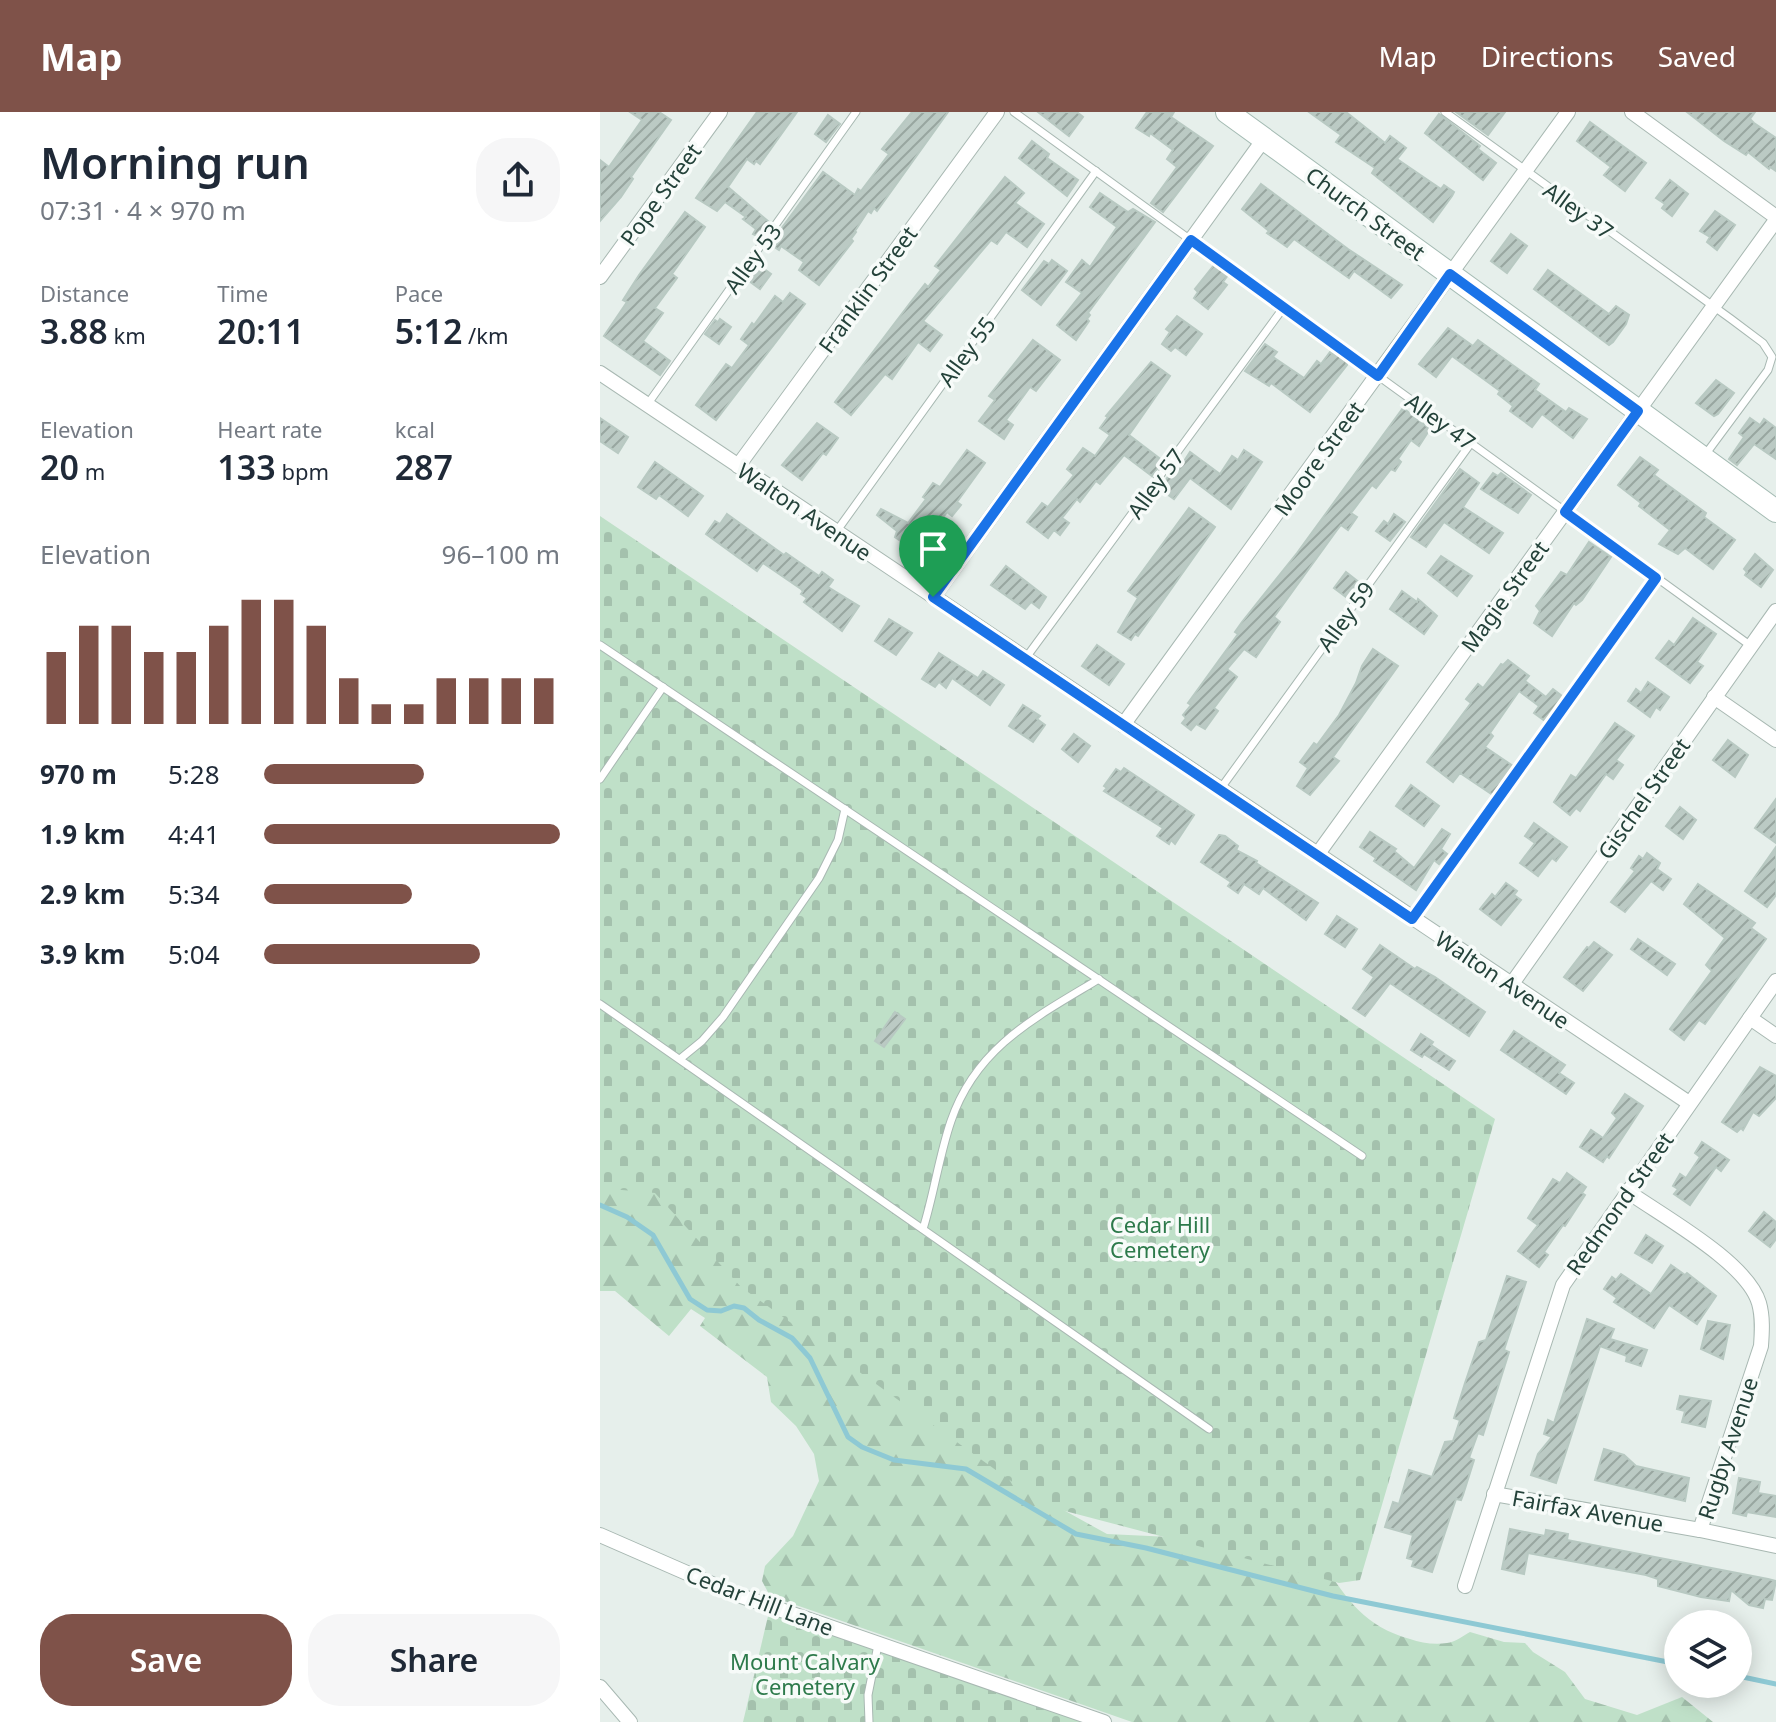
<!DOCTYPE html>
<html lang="en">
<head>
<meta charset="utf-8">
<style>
	body { margin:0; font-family:"Noto Sans",sans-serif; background:#f6f6f7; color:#1f2937; height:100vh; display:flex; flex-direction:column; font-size:30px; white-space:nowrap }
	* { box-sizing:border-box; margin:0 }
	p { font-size:26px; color:#747a83 }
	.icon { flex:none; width:44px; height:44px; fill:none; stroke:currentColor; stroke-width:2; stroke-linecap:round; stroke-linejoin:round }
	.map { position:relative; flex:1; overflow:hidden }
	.side { display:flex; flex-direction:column; background:#fff; width:600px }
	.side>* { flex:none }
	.controls { position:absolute; left:1064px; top:1498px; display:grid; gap:16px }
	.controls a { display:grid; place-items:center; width:88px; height:88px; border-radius:50%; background:#fff; box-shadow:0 4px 20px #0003; font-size:40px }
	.pin { position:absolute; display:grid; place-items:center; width:68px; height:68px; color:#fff; margin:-82px -34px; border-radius:50% 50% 50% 0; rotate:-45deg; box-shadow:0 0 8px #0007 }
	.pin .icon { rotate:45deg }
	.round { display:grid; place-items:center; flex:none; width:84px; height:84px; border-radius:32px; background:#f6f6f7 }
	.overview { display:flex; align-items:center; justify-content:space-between; height:136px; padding:0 40px }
	h1 { font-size:44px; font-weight:600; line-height:60px }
	.stats { display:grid; grid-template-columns:repeat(3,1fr); gap:12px; height:136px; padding:8px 40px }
	.stats div { display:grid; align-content:center }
	.stats b { font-size:34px; font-weight:600 }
	.stats small { font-size:22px; font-weight:400 }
	.stats p { font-size:22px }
	.chart { height:224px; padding:16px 40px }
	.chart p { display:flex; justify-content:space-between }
	.chart svg { width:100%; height:144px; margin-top:8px; stroke:#7f5249; stroke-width:6 }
	.button { display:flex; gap:16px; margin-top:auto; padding:16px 40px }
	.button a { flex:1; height:92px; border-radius:32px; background:#7f5249; color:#fff; font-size:32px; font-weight:600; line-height:92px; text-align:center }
	.button a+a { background:#f6f6f7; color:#1f2937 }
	ul { padding:0 40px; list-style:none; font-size:26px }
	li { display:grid; grid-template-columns:128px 96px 1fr; align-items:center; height:60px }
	li i { height:20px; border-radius:10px; background:#7f5249 }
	header { display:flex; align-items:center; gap:48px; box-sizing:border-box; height:112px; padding:0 40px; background:#7f5249; color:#fff }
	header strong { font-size:38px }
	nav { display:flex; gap:44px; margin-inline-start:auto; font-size:28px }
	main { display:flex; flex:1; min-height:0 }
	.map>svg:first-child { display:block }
</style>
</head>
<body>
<header>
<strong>Map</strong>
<nav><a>Map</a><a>Directions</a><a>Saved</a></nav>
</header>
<main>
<section class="side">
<div class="overview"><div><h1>Morning run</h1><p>07:31 · 4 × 970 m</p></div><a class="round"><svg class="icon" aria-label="share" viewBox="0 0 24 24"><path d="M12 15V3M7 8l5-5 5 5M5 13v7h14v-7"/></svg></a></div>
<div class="stats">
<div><p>Distance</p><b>3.88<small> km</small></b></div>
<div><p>Time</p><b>20:11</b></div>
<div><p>Pace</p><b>5:12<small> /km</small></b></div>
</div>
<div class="stats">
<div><p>Elevation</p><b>20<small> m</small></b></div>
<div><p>Heart rate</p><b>133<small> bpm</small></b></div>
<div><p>kcal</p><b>287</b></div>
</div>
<div class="chart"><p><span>Elevation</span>96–100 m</p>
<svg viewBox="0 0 160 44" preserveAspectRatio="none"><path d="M5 44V22M15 44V14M25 44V14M35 44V22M45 44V22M55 44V14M65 44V6M75 44V6M85 44V14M95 44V30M105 44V38M115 44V38M125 44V30M135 44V30M145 44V30M155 44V30"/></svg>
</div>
<ul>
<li><b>970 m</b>5:28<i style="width:54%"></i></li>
<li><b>1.9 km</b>4:41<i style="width:100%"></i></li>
<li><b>2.9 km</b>5:34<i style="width:50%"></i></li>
<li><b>3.9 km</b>5:04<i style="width:73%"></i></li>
</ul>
<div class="button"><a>Save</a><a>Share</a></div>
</section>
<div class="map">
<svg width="1176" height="1610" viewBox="0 0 1176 1610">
	<defs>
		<pattern id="forest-firs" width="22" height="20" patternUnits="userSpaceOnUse" patternTransform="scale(2)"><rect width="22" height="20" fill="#bfe0c8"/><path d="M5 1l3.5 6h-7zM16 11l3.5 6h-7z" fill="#a4c1ad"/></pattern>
		<pattern id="cemetery-stones" width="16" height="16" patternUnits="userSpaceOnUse" patternTransform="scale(2)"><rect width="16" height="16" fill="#bfe0c8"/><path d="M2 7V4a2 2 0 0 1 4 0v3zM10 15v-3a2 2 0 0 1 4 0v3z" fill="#a4c1ad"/></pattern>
		<pattern id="building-hatch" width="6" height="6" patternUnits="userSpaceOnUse" patternTransform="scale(2)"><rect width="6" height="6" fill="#bbcac4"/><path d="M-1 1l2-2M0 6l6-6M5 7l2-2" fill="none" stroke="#98a6a0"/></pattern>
	</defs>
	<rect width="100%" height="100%" fill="#e6efeb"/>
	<path fill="url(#forest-firs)" d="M0,984L440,1385L507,1422L613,1427L723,1452C749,1489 764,1514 810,1527C821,1531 835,1533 847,1531C855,1530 863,1524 870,1520L904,1530L925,1531L933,1540L965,1560L985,1587L1037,1603L1082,1585L1113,1610H532L170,1484L162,1469L165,1454L193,1424L219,1369L214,1342L196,1314L171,1290L167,1265L100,1214L105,1206L91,1197L69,1224L15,1179H0Z"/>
	<g fill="url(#cemetery-stones)">
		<polygon points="0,404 895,1007 760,1468 739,1471 446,1394 141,1175 55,1081 0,1076"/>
		<polygon points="169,1500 494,1610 143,1610"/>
	</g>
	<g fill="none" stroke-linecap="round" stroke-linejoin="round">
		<g stroke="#8ec9d4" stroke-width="5">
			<polyline points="0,1093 27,1105 53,1123 90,1187 107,1198 121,1199 134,1194 144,1196 159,1208 192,1226 210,1246 248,1325 262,1335 294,1348 366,1357 476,1422 546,1436 733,1484 1078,1552"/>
			<polyline points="1138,1564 1176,1572"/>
		</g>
	</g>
	<g fill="url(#building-hatch)" stroke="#b8c9c2" stroke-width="2">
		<polygon points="30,0 59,0 71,8 31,65 33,67 21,85 0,109 0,48 9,55 42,8"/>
		<polygon points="157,0 197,0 160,52 156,49 154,52 147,47 128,75 169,110 159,125 153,122 156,117 143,107 146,105 125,90 117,99 96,86"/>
		<polygon points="312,0 348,0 277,99 274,96 271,101 268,99 255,119 256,120 251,127 253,129 219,173 199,158 204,150 181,134 179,138 170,132 223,60 255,83 258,77 261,79 289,42 282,37"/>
		<polygon points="438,0 477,0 483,5 469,24"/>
		<polygon points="547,0 574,0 571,5 613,34 563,100 551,91 577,55 567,47 573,38 550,21 549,24 536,16"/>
		<polygon points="709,0 746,0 785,31 790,24 806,36 797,47 841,77 844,73 854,80 852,84 833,110 772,61 775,56 736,30 741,23"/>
		<polygon points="856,0 905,0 888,23"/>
		<polygon points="1087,0 1155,0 1150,7 1154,11 1176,26 1176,59 1170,55 1169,57 1148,40 1146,43 1124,29"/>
		<polygon points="839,2 880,34 878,37 896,51 883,68 825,21"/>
		<polygon points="228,3 240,12 226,30 215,22"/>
		<polygon points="990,10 1046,51 1025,79 1004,63 1011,55 977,29"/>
		<polygon points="432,29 449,42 447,46 478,68 467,84 419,46"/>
		<polygon points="405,65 424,81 415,91 444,112 427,135 406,120 397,132 391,128 323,209 342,223 330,239 318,230 292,267 285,262 251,303 235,290 310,191 325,172 328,175 341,158 335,154"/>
		<polygon points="1070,68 1088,82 1072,104 1062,96 1065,92 1056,86"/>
		<polygon points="661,72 748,137 802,173 791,186 754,159 749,166 694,127 687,135 667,121 669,119 642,97"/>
		<polygon points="500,81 528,100 533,97 555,110 488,201 490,203 487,207 489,209 476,228 457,213 482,181 466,170 482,148 490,155 517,115 490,95"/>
		<polygon points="1115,99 1135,113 1117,138 1107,130 1110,125 1100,119"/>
		<polygon points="85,100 105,115 72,162 77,166 55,196 63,201 43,229 70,249 60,263 4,224 27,190 23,188 39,163"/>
		<polygon points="911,122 927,134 907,161 891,149"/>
		<polygon points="452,148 467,159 441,193 422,178 444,149 449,152"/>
		<polygon points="156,151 171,162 160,177 145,166"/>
		<polygon points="614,153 628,163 623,170 627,173 608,197 594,186 598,180 595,177"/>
		<polygon points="948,158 1009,202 1016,194 1029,203 1026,212 1013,230 1009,233 934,177"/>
		<polygon points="190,181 205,192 116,308 96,293 126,252 132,256 149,233 141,227 152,211 154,213 175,184 183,190"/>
		<polygon points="577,204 602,222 586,243 575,235 571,239 562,232 570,220 566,217"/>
		<polygon points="120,207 131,215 119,232 105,222 115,208 118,210"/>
		<polygon points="848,216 873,234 878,228 939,272 935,278 966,300 969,296 987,307 973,326 942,302 932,315 910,299 913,294 898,282 900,279 852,244 836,265 819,252"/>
		<polygon points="433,228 460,248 436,279 430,275 406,308 413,313 404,327 379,309 395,288 389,284"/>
		<polygon points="665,232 677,240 673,245 704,266 717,249 721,252 730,240 732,242 734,240 746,249 747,253 710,300 671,271 669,274 645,259"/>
		<polygon points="551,250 570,264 529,323 563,349 552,364 524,343 500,372 496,369 480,390 477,387 462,406 469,411 460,423 454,418 448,426 427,410 442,391 448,395 474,363 467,357 483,336 495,344 510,323 500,316 508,305 506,304"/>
		<polygon points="1116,268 1134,281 1118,302 1114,304 1096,291"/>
		<polygon points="803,296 830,317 819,334 811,328 798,347 801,350 795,359 791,357 776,376 772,373 751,401 757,405 748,418 741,413 737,418 674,505 680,510 656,545 644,537 627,557 637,565 614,596 618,599 605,617 596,612 591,618 582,611 586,606 583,603 591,593 588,591 638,522 635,520 642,510 697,441"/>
		<polygon points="0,306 28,325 18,341 0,329"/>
		<polygon points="1150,306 1160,313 1164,307 1176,316 1176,347 1154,332 1137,353 1129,347 1144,325 1139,321"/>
		<polygon points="217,311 238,326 226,343 223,341 202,368 182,353"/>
		<polygon points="367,338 385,351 357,390 361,393 357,398 352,404 347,400 318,441 295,425 297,419 277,403 281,397 308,411 326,387 323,385 333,371 340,375"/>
		<polygon points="644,338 662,350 631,397 590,366 574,387 560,377 573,357 577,360 590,340 620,362 632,344 638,348"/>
		<polygon points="1040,345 1058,358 1054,363 1106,401 1104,405 1135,428 1113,457 1085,436 1078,442 1059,432 1070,418 1039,394 1041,391 1018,373"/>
		<polygon points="55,350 103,384 88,404 59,383 56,387 38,375"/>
		<polygon points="860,357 879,371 863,395 903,421 889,441 844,410 826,435 811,425"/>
		<polygon points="893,361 898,364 901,361 931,383 918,401 881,377"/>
		<polygon points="589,396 615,415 538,524 535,522 531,528 518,520 538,486 528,479"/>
		<polygon points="127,402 184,443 186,441 219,464 222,460 233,468 228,475 259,494 242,519 204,490 207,486 201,482 203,479 201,477 163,451 157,459 106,422 115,409 120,412"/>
		<polygon points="794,402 805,410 790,429 776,419 784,409 788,412"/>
		<polygon points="989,430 1011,445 982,488 976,493 974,491 952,524 934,511 940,499 936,494 961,460 967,463"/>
		<polygon points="1155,442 1173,458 1161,475 1145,463 1147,460 1144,457"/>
		<polygon points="841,444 872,464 857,484 828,461"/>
		<polygon points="406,454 446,485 439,496 431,490 425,497 391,473"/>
		<polygon points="746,460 760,471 750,488 734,476"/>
		<polygon points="802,479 817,490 818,487 837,504 824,522 790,497"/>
		<polygon points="1093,506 1116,522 1097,550 1103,554 1090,571 1056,546 1069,529 1074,533"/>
		<polygon points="289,507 312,521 296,543 275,529"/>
		<polygon points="497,533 524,552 509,573 482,554"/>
		<polygon points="773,537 798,554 733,645 739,649 710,683 697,674 708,656 700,650 714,631 717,633 739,603 756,571 762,554"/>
		<polygon points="339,541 378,566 383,559 404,573 390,593 352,566 346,576 339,570 335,575 322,567"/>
		<polygon points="908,548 929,564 925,569 946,585 953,577 962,584 945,609 934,601 939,594 919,579 890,621 893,624 885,635 913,654 893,683 860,661 853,670 827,650 871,591 866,587 878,572 883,576 901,552 903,553"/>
		<polygon points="1048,570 1069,585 1060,598 1056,595 1050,605 1028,589 1036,577 1041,581"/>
		<polygon points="423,593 440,604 437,607 445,613 433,630 409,614"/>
		<polygon points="1015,611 1034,624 1016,648 1023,653 1013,667 1006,662 980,699 976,696 970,703 954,690 971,663 976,666"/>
		<polygon points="474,622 490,634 478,650 462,637"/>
		<polygon points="1128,628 1148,643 1135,665 1113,648"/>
		<polygon points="524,656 594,703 575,732 571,728 569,732 557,724 563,716 504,679 507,676 504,674 516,657 521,660"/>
		<polygon points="811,673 839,694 824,714 796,694"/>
		<polygon points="1176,687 1176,731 1155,716"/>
		<polygon points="1080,695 1096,708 1083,727 1066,714"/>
		<polygon points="934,711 967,735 956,749 952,746 938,764 920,751 935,731 925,724"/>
		<polygon points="842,717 850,722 841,737 847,742 839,752 834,748 816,778 774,749 776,746 760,735 770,720 796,737 794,739 814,756"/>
		<polygon points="619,723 625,724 638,734 636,738 657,749 656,751 718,791 706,808 663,776 659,782 644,772 638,781 628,774 631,770 601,750"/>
		<polygon points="1176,735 1176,783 1167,795 1145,779"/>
		<polygon points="1047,741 1060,751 1057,757 1071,767 1063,778 1051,769 1025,800 1011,790 1035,759 1031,756 1039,744 1043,747"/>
		<polygon points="906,771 917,779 914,783 921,788 901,813 880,797 892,782 895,785"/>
		<polygon points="1098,772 1155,811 1151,816 1166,827 1105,912 1099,908 1084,928 1070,917 1112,859 1106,853 1125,826 1084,792"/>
		<polygon points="737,804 757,817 745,835 725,822"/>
		<polygon points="1038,827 1075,852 1067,863 1031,837"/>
		<polygon points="994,830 1012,843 983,879 964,865 987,835 989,836"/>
		<polygon points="780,833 815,857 817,855 835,865 885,900 869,924 790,871 765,904 753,896 774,865 763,857"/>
		<polygon points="295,900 305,907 284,935 275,929"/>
		<polygon points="914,919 965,953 959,961 974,971 966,982 901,938"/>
		<polygon points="821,922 833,930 831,933 855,949 849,958 824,942 822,945 811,938"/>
		<polygon points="1160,955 1176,964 1176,986 1159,1004 1153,1000 1143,1018 1141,1016 1137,1020 1122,1010"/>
		<polygon points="1025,982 1043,994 1009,1046 1007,1044 1003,1050 980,1035 991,1018 1003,1026 1017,1006 1012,1001"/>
		<polygon points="1102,1030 1129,1048 1121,1059 1116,1055 1090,1093 1074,1082 1078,1077 1073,1074 1080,1062 1086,1066 1100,1045 1095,1041"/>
		<polygon points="967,1061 986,1075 982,1081 985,1083 965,1114 963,1113 944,1140 948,1143 939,1155 918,1139 938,1113 928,1106 953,1067 960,1071"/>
		<polygon points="1164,1100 1176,1110 1176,1127 1170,1135 1149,1119"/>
		<polygon points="1046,1123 1063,1134 1052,1151 1035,1141"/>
		<polygon points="1071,1153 1085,1163 1087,1161 1116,1184 1097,1212 1069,1193 1054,1216 1014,1190 1017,1186 1004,1177 1012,1165 1016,1168 1021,1162 1051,1182"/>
		<polygon points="907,1164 926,1170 904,1238 909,1240 883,1323 878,1321 869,1346 874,1348 863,1383 861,1388 856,1387 832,1460 812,1454 814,1448 807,1446 813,1423 785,1415 793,1390 799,1392 809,1358 832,1365 845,1330 853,1329 860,1308 854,1306 865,1271 879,1230 886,1228"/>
		<polygon points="987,1207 1014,1217 1010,1227 1047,1238 1041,1254 1026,1249 1027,1244 1000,1234 956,1371 931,1363 938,1342 952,1325 944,1322 948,1308 954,1311"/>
		<polygon points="1108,1209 1130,1213 1123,1247 1101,1237"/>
		<polygon points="1080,1284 1111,1289 1105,1315 1082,1310 1085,1299 1077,1297"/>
		<polygon points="1004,1337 1024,1343 1036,1354 1089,1366 1085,1389 995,1368"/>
		<polygon points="1139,1366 1160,1370 1158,1381 1176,1384 1176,1405 1147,1400 1146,1404 1133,1401"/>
		<polygon points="910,1417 945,1424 946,1418 968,1422 967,1428 1168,1467 1176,1469 1172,1488 1165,1487 1163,1496 1149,1493 1131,1478 1129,1489 1101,1485 1058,1474 1058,1467 1046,1463 928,1441 924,1462 902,1457"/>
	</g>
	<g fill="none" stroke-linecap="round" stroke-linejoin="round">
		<g stroke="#a8b8b2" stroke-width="9">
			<g id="service">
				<polyline points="414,0 1151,534"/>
				<polyline points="845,0 1131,207 1163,231 1172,245 1168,258 1105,343"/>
				<polyline points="47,293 256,0"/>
				<polyline points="236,420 496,59"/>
				<polyline points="0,533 762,1044"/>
				<polyline points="425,547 684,195"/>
				<polyline points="0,667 63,575"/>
				<polyline points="621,676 871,331"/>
				<polyline points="813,806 1056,466"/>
				<polyline points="0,892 609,1317"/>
				<polyline points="80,947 102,929 123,905 219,766 238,728 245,697"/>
				<path d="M323,1117C334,1082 339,1044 351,1009C376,935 436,905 499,867"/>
				<polyline points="269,1610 268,1583 278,1533"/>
			</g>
		</g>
		<g stroke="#a8b8b2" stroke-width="16">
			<g id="minor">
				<polyline points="1032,0 1176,105"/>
				<polyline points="0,165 120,0"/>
				<polyline points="0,261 1089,991"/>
				<polyline points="138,354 397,0"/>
				<polyline points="333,485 664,27"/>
				<polyline points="1114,585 1176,628"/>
				<polyline points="523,613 968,0"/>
				<polyline points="717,743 1176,108"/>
				<polyline points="911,873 1176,499"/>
				<polyline points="1150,906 1176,924"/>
				<path d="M1027,1079C1062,1104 1147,1150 1159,1191C1163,1205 1162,1220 1161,1234L1100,1418"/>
				<polyline points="894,1382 1100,1418 1176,1434"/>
				<polyline points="0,1423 135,1482 504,1610"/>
				<polyline points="865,1474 963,1173 1176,869"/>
				<polyline points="0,1575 30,1610"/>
			</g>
		</g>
		<g stroke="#a4bbb3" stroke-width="24">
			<polyline id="secondary" points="627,0 1176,399"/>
		</g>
		<use href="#service" stroke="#fff" stroke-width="7"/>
		<use href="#minor" stroke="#fff" stroke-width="14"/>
		<use href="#secondary" stroke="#fff" stroke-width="22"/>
	</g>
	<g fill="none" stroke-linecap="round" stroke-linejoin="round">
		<g stroke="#fff" stroke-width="16">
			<polygon id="route" points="591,128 778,264 850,162 1038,299 965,400 1056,466 812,807 333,485"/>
		</g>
		<use href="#route" stroke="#1a73e8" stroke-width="10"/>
	</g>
	<g text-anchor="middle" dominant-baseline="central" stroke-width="7" stroke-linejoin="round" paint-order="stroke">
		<g font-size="22" fill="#24423a" stroke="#f7fbf9">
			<text transform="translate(60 82) rotate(-54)">Pope Street</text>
			<text transform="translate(979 98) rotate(36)">Alley 37</text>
			<text transform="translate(766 101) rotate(36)">Church Street</text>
			<text transform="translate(152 146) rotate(-54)">Alley 53</text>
			<text transform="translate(267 177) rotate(-54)">Franklin Street</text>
			<text transform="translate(366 239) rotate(-54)">Alley 55</text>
			<text transform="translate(841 309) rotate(36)">Alley 47</text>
			<text transform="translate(718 346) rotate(-54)">Moore Street</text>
			<text transform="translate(555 371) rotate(-54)">Alley 57</text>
			<text transform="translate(205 399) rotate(34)">Walton Avenue</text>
			<text transform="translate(904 484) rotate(-54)">Magie Street</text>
			<text transform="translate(745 504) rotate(-54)">Alley 59</text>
			<text transform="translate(1043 686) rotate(-55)">Gischel Street</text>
			<text transform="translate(903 867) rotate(34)">Walton Avenue</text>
			<text transform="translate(1019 1091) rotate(-55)">Redmond Street</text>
			<text transform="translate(1127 1336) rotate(-72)">Rugby Avenue</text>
			<text transform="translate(988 1398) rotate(10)">Fairfax Avenue</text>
			<text transform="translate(160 1488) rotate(21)">Cedar Hill Lane</text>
		</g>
		<g font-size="22" fill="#2d7a4b" stroke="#f7fbf9">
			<text x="560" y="1112">Cedar Hill<tspan x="560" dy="25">Cemetery</tspan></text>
			<text x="205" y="1549">Mount Calvary<tspan x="205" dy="25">Cemetery</tspan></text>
		</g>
	</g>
</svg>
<div class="controls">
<a><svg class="icon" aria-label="layers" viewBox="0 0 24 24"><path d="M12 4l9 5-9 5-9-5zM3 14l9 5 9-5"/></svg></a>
</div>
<div class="pin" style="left:333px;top:485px;background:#1e9e55"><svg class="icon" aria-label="arrive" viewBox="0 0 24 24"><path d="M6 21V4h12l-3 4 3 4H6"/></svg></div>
</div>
</main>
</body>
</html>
